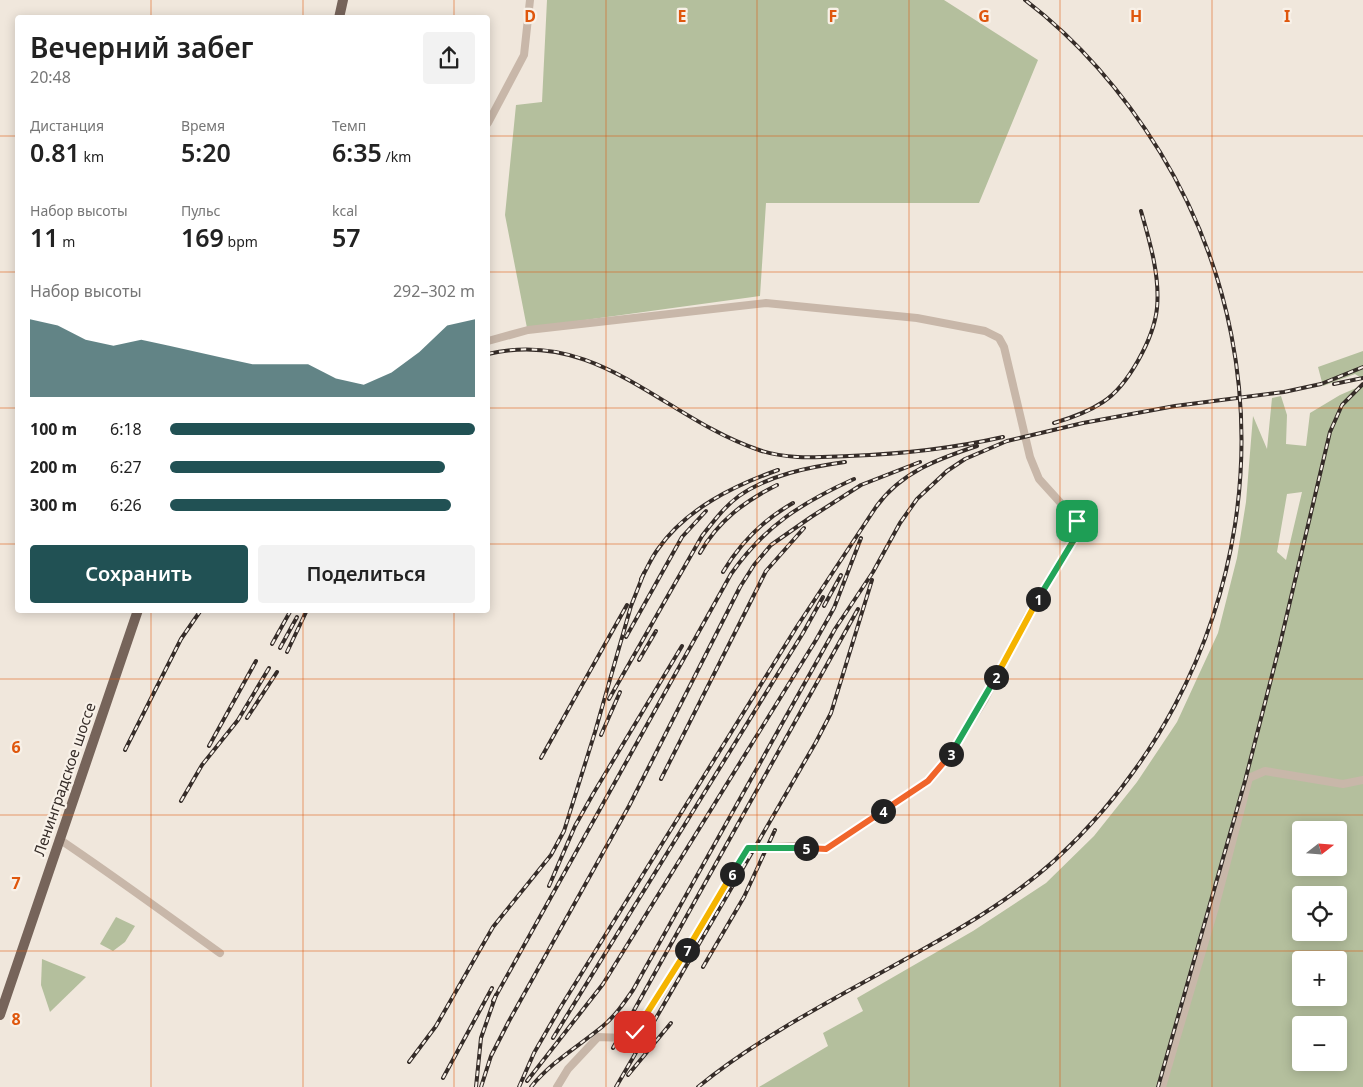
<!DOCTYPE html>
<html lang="ru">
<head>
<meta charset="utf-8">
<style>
	body { margin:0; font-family:"Noto Sans",sans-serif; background:#f2f2f2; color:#222; height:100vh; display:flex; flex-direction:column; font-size:19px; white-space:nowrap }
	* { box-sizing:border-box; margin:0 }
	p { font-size:16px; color:#767676 }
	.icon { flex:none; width:28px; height:28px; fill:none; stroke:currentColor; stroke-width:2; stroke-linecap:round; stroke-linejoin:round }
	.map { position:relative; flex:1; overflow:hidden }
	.details { position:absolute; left:15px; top:15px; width:475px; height:598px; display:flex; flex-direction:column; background:#fff; border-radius:5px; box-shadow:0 2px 12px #0003 }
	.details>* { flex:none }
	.needle { width:32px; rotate:73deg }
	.controls { position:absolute; left:1292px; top:821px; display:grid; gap:10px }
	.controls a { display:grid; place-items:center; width:55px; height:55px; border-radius:5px; background:#fff; box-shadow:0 2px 12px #0003; font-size:25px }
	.pin { position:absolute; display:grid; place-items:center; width:42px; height:42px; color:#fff; margin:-21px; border-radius:10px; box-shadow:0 2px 8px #0006 }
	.km { position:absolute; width:25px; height:25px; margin:-12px; border-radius:50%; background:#222; color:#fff; font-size:14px; line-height:25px; text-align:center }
	.round { display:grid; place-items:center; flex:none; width:52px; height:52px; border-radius:5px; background:#f2f2f2 }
	.head { display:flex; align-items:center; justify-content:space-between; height:85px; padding:0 15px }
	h1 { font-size:28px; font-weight:600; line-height:38px }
	.stats { display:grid; grid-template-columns:repeat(3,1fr); gap:8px; height:85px; padding:5px 15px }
	.stats div { display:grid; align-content:center }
	.stats b { font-size:25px; font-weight:600 }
	.stats small { font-size:14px; font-weight:400 }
	.stats p { font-size:14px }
	.chart { height:140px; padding:10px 15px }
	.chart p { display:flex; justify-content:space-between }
	.chart svg { width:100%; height:90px; margin-top:5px; fill:#215154; opacity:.7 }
	.button { display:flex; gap:10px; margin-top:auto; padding:10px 15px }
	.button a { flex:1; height:58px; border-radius:5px; background:#215154; color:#fff; font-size:20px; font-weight:600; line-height:58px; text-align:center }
	.button a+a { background:#f2f2f2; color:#222 }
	ul { padding:0 15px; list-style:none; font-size:16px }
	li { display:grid; grid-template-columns:80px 60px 1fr; align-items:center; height:38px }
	li i { height:12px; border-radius:6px; background:#215154 }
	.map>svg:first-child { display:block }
</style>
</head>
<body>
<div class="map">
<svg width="1363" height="1087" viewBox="0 0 1363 1087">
	<rect width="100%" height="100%" fill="#f0e7dc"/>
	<g fill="#b4bf9d" fill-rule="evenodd">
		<polygon points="547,0 944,0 1038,60 979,203 766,203 760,296 527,328 505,215 516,105 542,102"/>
		<polygon points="1363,351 1363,379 1355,374 1323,386 1318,367"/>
		<path d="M1363,385V1087H759L828,1046L823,1033L863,1011L857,998L973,931L1046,883L1094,836L1137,782L1177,722L1218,633L1237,558L1246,502L1253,416L1267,449L1272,398L1281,396L1287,415L1286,444L1306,446L1310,413L1340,395ZM1302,492L1286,560L1277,552L1287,494ZM1301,830H1339V868H1301ZM1301,895H1339V932H1301ZM1301,960H1339V998H1301ZM1301,1025H1339V1062H1301Z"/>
		<polygon points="116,917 135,926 125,942 113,951 100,944"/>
		<polygon points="42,959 86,977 50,1012 41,985"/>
	</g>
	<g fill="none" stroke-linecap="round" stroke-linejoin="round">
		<g stroke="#c8b7a9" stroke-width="8">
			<polyline points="488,123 524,55 530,0"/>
			<polyline points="488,341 528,330 766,303 917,318 985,331 999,338 1004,347 1030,457 1039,479 1077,521 1078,533 1027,617 985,699 947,759 929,781 826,849 795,846 749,848 660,995 635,1032 625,1038 598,1037 568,1069 557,1087"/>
			<path d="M59,839C114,876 167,915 220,953"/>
			<polyline points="1162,1087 1215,907 1249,778 1265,771 1343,784 1363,780"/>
		</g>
		<g stroke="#76645a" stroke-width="10">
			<polyline points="339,18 343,0"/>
			<polyline points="0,1015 138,610"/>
		</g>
		<g stroke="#352c28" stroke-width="4">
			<g id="rail">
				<path d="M488,354C598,328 664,418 759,450C788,460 819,457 849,456C903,454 950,449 1003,437"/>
				<polyline points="1334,384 1363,378"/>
				<path d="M1054,423C1071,418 1088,412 1103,402C1128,386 1154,338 1157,308C1160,276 1150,242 1141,211"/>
				<path d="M700,553C718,521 745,501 777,485"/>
				<path d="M723,572C741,542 763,520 793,503"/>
				<path d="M641,579C647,569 651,558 658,549C686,509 733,486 778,470"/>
				<polyline points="824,606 841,575"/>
				<polyline points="626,637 682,537 706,511"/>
				<polyline points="272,644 291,610"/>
				<polyline points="280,648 297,617"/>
				<polyline points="287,652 307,610"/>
				<polyline points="639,660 656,631"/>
				<path d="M609,699L702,536C713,522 724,507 739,496C769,475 809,467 845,462"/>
				<polyline points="247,718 277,672"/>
				<polyline points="601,735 620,692"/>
				<polyline points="209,746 256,661"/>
				<polyline points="125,750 181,639 201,610"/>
				<polyline points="541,758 627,605"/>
				<polyline points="661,779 766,571 804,528"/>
				<polyline points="181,801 202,765 238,720 269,668"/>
				<polyline points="549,886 575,826 593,794 682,646"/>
				<polyline points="703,967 744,897 775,830"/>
				<path d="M493,1001L731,574C765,526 801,503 854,479"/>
				<polyline points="553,1038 803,633 823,597"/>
				<polyline points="613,1048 858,609"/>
				<polyline points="409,1062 436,1026 493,927 551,855 564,831 595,732 631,606 644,573"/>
				<polyline points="628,1075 671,1023"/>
				<polyline points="443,1078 492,988"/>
				<polyline points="527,1081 603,984 816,640 834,608 861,538"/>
				<polyline points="476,1087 481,1038 496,995"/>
				<polyline points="481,1087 491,1056 509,1021 629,806 740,587 754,565 771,545 811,517 861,485 920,462"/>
				<path d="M519,1087L534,1053L560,1008L796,628L876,507C901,472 938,459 977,446"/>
				<path d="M531,1087C551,1062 579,1046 603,1026C615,1016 624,1003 633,990L835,629L873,572L900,523L917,499L947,471L965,459L1007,441L1083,423L1175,406L1284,392L1321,384L1363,367"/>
				<polyline points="616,1087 816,742 831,713 872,580"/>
				<path d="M698,1087C767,1031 850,991 927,947C972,922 1016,895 1055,860C1253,678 1302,384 1160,152C1124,94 1080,42 1025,0"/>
				<polyline points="1158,1087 1245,781 1280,644 1330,432 1342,405 1363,384"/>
			</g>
		</g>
		<use href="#rail" stroke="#f8f1e8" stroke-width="2" stroke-dasharray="5.5" stroke-linecap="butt"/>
	</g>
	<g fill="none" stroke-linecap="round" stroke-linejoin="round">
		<g stroke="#fff" stroke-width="10">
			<polyline id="split-1" points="1038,599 1078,533 1077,521"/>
		</g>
		<g stroke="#fff" stroke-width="10">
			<polyline id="split-2" points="996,677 1038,599"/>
		</g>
		<g stroke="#fff" stroke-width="10">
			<polyline id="split-3" points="951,754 996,677"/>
		</g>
		<g stroke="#fff" stroke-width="10">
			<polyline id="split-4" points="883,811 928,781 951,754"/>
		</g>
		<g stroke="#fff" stroke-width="10">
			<polyline id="split-5" points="806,848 826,849 883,811"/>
		</g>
		<g stroke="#fff" stroke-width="10">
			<polyline id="split-6" points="732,874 748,848 806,848"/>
		</g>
		<g stroke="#fff" stroke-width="10">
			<polyline id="split-7" points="687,950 732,874"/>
		</g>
		<g stroke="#fff" stroke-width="10">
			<polyline id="split-8" points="635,1032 687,950"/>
		</g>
		<use href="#split-1" stroke="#22a559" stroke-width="6"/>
		<use href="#split-2" stroke="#f5b400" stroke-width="6"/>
		<use href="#split-3" stroke="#22a559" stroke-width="6"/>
		<use href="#split-4" stroke="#f0652b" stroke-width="6"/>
		<use href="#split-5" stroke="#f0652b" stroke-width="6"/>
		<use href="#split-6" stroke="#22a559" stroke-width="6"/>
		<use href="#split-7" stroke="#f5b400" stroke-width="6"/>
		<use href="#split-8" stroke="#f5b400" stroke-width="6"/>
	</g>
	<path fill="none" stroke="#df570d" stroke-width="1" stroke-opacity="0.55" d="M151,0V18M303,0V18M454,0V18M606,0V1087M757,0V1087M909,0V1087M1060,0V1087M1212,0V1087M0,136H18M488,136H1363M0,272H18M488,272H1363M0,408H18M488,408H1363M0,544H18M488,544H1363M151,610V1087M303,610V1087M454,610V1087M0,679H1363M0,815H1363M0,951H1363"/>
	<g text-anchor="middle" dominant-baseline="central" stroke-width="4.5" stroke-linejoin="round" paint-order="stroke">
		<g font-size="15" fill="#352c28" stroke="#f8f1e8">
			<text transform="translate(64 779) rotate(-71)">Ленинградское шоссе</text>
		</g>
	</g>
	<g font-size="16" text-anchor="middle" font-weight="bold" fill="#df570d" stroke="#f8f1e8" stroke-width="4.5" stroke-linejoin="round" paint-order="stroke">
		<text x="530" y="22">D</text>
		<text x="682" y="22">E</text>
		<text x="833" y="22">F</text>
		<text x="984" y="22">G</text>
		<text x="1136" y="22">H</text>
		<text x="1287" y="22">I</text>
		<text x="16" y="753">6</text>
		<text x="16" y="889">7</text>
		<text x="16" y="1025">8</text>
	</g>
</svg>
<div class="controls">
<a><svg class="needle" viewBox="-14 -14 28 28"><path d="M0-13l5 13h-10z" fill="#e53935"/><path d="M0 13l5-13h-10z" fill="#767676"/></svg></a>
<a><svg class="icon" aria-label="locate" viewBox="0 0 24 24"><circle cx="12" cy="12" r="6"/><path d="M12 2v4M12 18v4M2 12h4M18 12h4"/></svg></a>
<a>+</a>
<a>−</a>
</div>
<div class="pin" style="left:1077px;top:521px;background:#1e9e55"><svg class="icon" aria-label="arrive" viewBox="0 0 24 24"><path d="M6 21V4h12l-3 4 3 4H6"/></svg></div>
<div class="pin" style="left:635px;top:1032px;background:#d93025"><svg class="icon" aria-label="check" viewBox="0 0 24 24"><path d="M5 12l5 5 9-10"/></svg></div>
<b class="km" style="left:1038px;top:599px">1</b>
<b class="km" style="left:996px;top:677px">2</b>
<b class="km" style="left:951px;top:754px">3</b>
<b class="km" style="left:883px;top:811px">4</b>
<b class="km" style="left:806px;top:848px">5</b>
<b class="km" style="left:732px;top:874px">6</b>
<b class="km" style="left:687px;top:950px">7</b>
<section class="details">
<div class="head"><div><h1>Вечерний забег</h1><p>20:48</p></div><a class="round"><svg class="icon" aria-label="share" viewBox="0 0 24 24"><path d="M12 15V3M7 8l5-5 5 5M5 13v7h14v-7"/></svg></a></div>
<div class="stats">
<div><p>Дистанция</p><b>0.81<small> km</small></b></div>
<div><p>Время</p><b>5:20</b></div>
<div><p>Темп</p><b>6:35<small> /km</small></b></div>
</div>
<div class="stats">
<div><p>Набор высоты</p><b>11<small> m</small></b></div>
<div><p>Пульс</p><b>169<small> bpm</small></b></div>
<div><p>kcal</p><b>57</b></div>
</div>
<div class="chart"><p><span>Набор высоты</span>292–302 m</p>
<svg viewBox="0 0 160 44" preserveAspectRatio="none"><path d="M0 44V6L10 9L20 16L30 19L40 16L50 19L60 22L70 25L80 28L90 28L100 28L110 35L120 38L130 32L140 22L150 9L160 6V44z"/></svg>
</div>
<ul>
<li><b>100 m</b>6:18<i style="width:100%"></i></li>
<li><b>200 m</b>6:27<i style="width:90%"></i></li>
<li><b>300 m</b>6:26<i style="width:92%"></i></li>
</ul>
<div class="button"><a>Сохранить</a><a>Поделиться</a></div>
</section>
</div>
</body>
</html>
